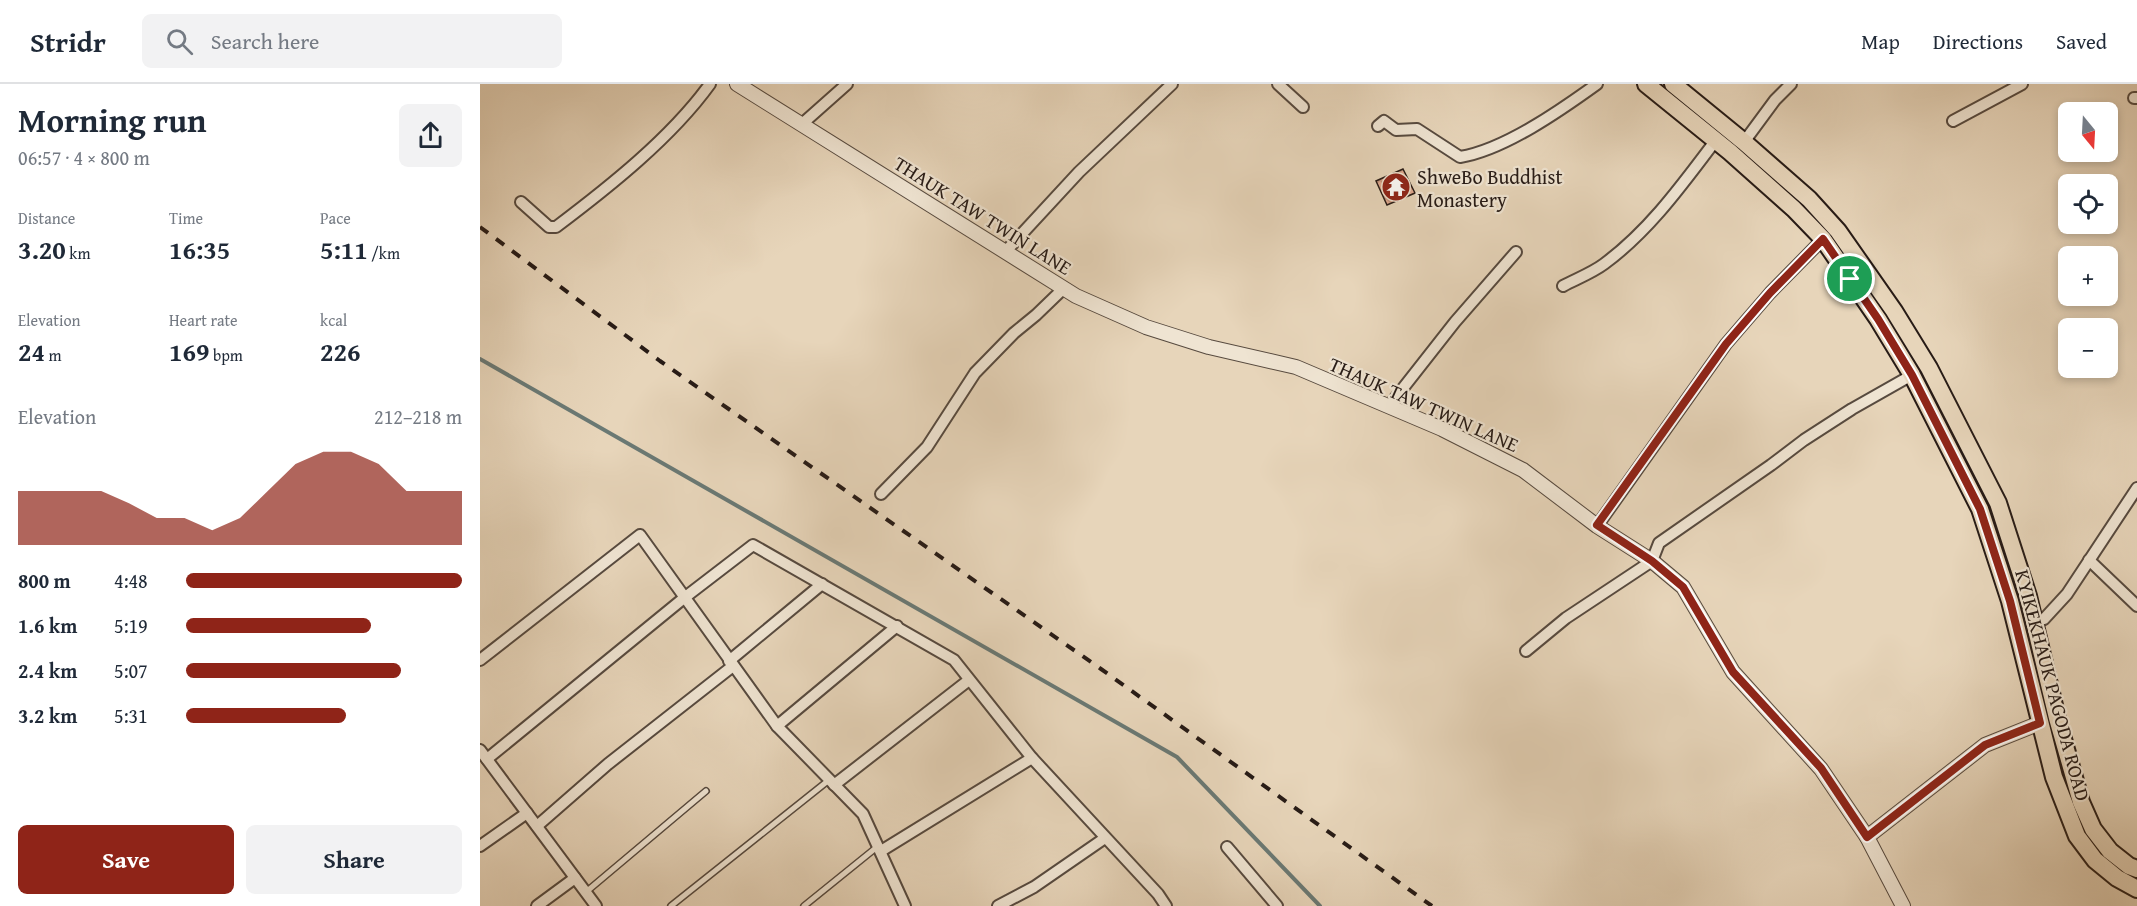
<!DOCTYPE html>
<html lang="en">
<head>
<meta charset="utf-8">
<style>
	body { margin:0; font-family:"Gentium Book Plus",serif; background:#f2f2f3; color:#1f2937; height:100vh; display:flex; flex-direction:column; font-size:22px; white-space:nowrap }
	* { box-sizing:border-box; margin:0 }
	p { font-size:20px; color:#747a83 }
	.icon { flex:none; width:33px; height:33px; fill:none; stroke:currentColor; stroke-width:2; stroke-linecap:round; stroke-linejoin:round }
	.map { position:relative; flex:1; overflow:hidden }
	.drawer { display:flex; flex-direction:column; background:#fff; width:480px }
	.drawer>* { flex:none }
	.needle { width:39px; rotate:162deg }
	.controls { position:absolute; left:1578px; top:18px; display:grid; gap:12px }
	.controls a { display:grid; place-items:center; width:60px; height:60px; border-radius:9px; background:#fff; box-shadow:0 3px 9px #0003; font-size:30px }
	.pin { position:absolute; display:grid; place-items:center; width:51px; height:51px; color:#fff; margin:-26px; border:3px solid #fff; border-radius:50%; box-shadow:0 2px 6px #0007 }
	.round { display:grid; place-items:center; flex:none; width:63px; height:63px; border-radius:9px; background:#f2f2f3 }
	.headline { display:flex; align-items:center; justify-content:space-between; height:102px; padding:0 18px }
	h1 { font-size:33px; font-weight:700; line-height:45px }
	.figures { display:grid; grid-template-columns:repeat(3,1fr); gap:9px; height:102px; padding:6px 18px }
	.figures div { display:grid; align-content:center }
	.figures b { font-size:26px; font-weight:700 }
	.figures small { font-size:16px; font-weight:400 }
	.figures p { font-size:16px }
	.chart { height:168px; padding:12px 18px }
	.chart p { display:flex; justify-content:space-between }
	.chart svg { width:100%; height:108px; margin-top:6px; fill:#8f2418; opacity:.7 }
	.cta { display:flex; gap:12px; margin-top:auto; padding:12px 18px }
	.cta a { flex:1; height:69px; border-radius:9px; background:#8f2418; color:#fff; font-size:24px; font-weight:700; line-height:69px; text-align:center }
	.cta a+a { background:#f2f2f3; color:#1f2937 }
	ul { padding:0 18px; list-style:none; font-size:20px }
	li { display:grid; grid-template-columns:96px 72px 1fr; align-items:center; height:45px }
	li i { height:15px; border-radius:8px; background:#8f2418 }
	header { display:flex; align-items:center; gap:36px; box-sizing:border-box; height:84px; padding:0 30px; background:#fff; border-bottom:2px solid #e0e1e3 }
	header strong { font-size:28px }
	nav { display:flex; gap:33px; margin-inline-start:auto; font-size:21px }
	.search { width:420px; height:54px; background:#f2f2f3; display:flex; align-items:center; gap:15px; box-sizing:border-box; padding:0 21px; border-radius:9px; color:#747a83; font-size:22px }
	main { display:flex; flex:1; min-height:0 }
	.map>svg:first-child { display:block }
</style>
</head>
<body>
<header>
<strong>Stridr</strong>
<div class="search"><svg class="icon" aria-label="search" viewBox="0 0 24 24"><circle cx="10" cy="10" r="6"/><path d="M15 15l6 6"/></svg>Search here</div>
<nav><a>Map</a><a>Directions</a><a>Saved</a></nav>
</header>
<main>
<section class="drawer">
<div class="headline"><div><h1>Morning run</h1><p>06:57 · 4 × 800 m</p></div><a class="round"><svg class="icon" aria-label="share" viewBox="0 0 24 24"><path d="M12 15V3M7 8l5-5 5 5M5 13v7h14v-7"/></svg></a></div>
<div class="figures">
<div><p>Distance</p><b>3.20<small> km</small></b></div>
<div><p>Time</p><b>16:35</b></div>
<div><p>Pace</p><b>5:11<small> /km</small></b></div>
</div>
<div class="figures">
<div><p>Elevation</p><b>24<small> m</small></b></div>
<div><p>Heart rate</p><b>169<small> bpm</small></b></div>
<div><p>kcal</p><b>226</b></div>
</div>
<div class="chart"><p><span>Elevation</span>212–218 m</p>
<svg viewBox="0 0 160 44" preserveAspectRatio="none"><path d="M0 44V22L10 22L20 22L30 22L40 27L50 33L60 33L70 38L80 33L90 22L100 11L110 6L120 6L130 11L140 22L150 22L160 22V44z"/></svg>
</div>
<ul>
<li><b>800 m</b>4:48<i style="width:100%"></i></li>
<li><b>1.6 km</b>5:19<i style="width:67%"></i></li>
<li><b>2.4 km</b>5:07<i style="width:78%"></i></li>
<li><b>3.2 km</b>5:31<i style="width:58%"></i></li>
</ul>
<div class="cta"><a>Save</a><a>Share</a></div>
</section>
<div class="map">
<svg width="1657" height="822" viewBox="0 0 1657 822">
	<defs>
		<pattern id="building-cross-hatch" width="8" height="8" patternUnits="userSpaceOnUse" patternTransform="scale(1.5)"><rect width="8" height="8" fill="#e0aa90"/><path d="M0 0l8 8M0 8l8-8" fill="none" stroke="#c0927b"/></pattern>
	</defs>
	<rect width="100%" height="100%" fill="#e7d5ba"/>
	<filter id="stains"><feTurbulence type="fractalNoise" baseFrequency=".00333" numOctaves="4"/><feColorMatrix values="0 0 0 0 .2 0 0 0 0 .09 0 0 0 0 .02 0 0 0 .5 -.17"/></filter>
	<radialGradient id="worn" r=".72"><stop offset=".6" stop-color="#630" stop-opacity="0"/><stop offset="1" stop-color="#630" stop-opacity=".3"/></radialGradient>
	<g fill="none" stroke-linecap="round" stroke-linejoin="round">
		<polyline stroke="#6a7974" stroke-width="4" points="0,275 697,673 840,822"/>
	</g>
	<polygon fill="url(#building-cross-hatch)" stroke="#271b16" stroke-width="1.5" points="923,85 935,109 907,121 896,97"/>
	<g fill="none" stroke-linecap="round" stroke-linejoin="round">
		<g stroke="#574a3f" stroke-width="8">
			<g id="service">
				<polyline points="106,808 226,707"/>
				<polyline points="191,822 349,696"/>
				<polyline points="324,822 397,763"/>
			</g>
		</g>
		<g stroke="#574a3f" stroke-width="14">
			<g id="minor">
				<polyline points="798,0 823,23"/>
				<polyline points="1654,14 1657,14"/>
				<polyline points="1473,37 1542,0"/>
				<polyline points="322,40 367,0"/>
				<path d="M898,42L904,37L916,46L937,45L980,73C1024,66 1081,26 1117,0"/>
				<polyline points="1264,58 1295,16 1311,0"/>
				<path d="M41,118L69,143H76C129,103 191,54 230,0"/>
				<polyline points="526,167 599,88 692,0"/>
				<path d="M1083,202C1096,195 1112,189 1124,180C1169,147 1202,101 1236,56"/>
				<polyline points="909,322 975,238 1036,168"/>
				<polyline points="401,410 447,363 495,289 534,249 556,231 584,204"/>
				<polyline points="1117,442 1246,260 1290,209 1343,155"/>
				<polyline points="1609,476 1657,522"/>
				<polyline points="1555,539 1564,535 1587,510 1657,404"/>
				<polyline points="1046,567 1086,534 1172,477 1179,459 1291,381 1324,356 1372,325 1432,291"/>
				<polyline points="0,576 160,451 297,642 383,730 425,822"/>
				<polyline points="249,577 342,500"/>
				<polyline points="297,642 417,542"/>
				<polyline points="0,666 116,822"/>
				<polyline points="7,675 204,514 273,461 474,576 552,674 678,810 686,822"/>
				<polyline points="354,701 489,596"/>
				<polyline points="57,742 128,680 253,582"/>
				<polyline points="0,762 47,729"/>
				<polyline points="747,763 797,822"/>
				<polyline points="401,767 552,674"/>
				<polyline points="57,822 95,794"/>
				<polyline points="518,822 554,803 625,754"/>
			</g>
		</g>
		<g stroke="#574a3f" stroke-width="16">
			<g id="tertiary">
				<polyline points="257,0 596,212 666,243 729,263 816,283 962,345 1043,386 1117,442 1172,477 1203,503 1253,588 1341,685 1387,753 1505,661 1560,639"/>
				<polyline points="1387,753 1423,822"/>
			</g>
		</g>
		<g stroke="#271b16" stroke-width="20">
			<g id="primary">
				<polyline points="1166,0 1250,68 1314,125 1343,155 1398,235 1432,291 1500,425 1530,517 1574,693 1597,752 1615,776 1637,794 1657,805"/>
				<polyline points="1193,0 1264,58 1329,115 1358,147 1414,227 1449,284 1518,419 1548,512 1577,634 1601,718 1613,745 1630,767 1649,782 1657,785"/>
			</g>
		</g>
		<use href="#service" stroke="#efe4d2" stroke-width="5"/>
		<use href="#minor" stroke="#efe4d2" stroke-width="10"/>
		<use href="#tertiary" stroke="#efe4d2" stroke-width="14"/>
		<use href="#primary" stroke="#e7d5ba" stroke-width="16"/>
		<polyline stroke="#271b16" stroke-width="4" stroke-dasharray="10 10" stroke-linecap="butt" points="0,143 180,277 621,585 952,822"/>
	</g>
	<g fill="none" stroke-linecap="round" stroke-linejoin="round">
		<g stroke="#fff" stroke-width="12">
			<polygon id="route" points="1343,155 1398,235 1432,291 1500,425 1530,517 1560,639 1505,661 1387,753 1341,684 1253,588 1203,503 1172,477 1117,441 1246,260 1290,209"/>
		</g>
		<use href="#route" stroke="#8f2418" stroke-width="8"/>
	</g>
	<defs>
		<g id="temple-disc" transform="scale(1.5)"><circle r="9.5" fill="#8f2418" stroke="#efe4d2"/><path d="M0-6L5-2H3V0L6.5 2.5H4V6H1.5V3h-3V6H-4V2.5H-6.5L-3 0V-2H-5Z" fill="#fff"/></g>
	</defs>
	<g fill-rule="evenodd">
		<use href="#temple-disc" x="916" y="103"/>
	</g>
	<g text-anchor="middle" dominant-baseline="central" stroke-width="4.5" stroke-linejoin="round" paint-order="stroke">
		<g font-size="20" fill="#271b16" stroke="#efe4d2" text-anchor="start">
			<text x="937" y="92">ShweBo Buddhist<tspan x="937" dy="23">Monastery</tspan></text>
		</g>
		<g font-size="20" fill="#271b16" stroke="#efe4d2">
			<text transform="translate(503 131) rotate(32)">THAUK TAW TWIN LANE</text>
			<text transform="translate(944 320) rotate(24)">THAUK TAW TWIN LANE</text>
			<text transform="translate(1573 601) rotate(75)">KYIKEKHAUK PAGODA ROAD</text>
		</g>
	</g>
	<rect width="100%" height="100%" filter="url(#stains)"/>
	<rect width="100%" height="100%" fill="url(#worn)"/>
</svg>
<div class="controls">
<a><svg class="needle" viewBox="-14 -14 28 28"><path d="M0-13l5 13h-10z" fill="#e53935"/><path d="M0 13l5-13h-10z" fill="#747a83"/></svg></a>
<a><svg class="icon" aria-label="locate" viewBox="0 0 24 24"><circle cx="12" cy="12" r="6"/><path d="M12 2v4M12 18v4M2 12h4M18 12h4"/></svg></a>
<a>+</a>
<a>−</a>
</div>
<div class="pin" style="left:1370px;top:195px;background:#1e9e55"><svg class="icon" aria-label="arrive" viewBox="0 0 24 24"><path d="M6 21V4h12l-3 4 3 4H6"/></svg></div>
</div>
</main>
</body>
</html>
